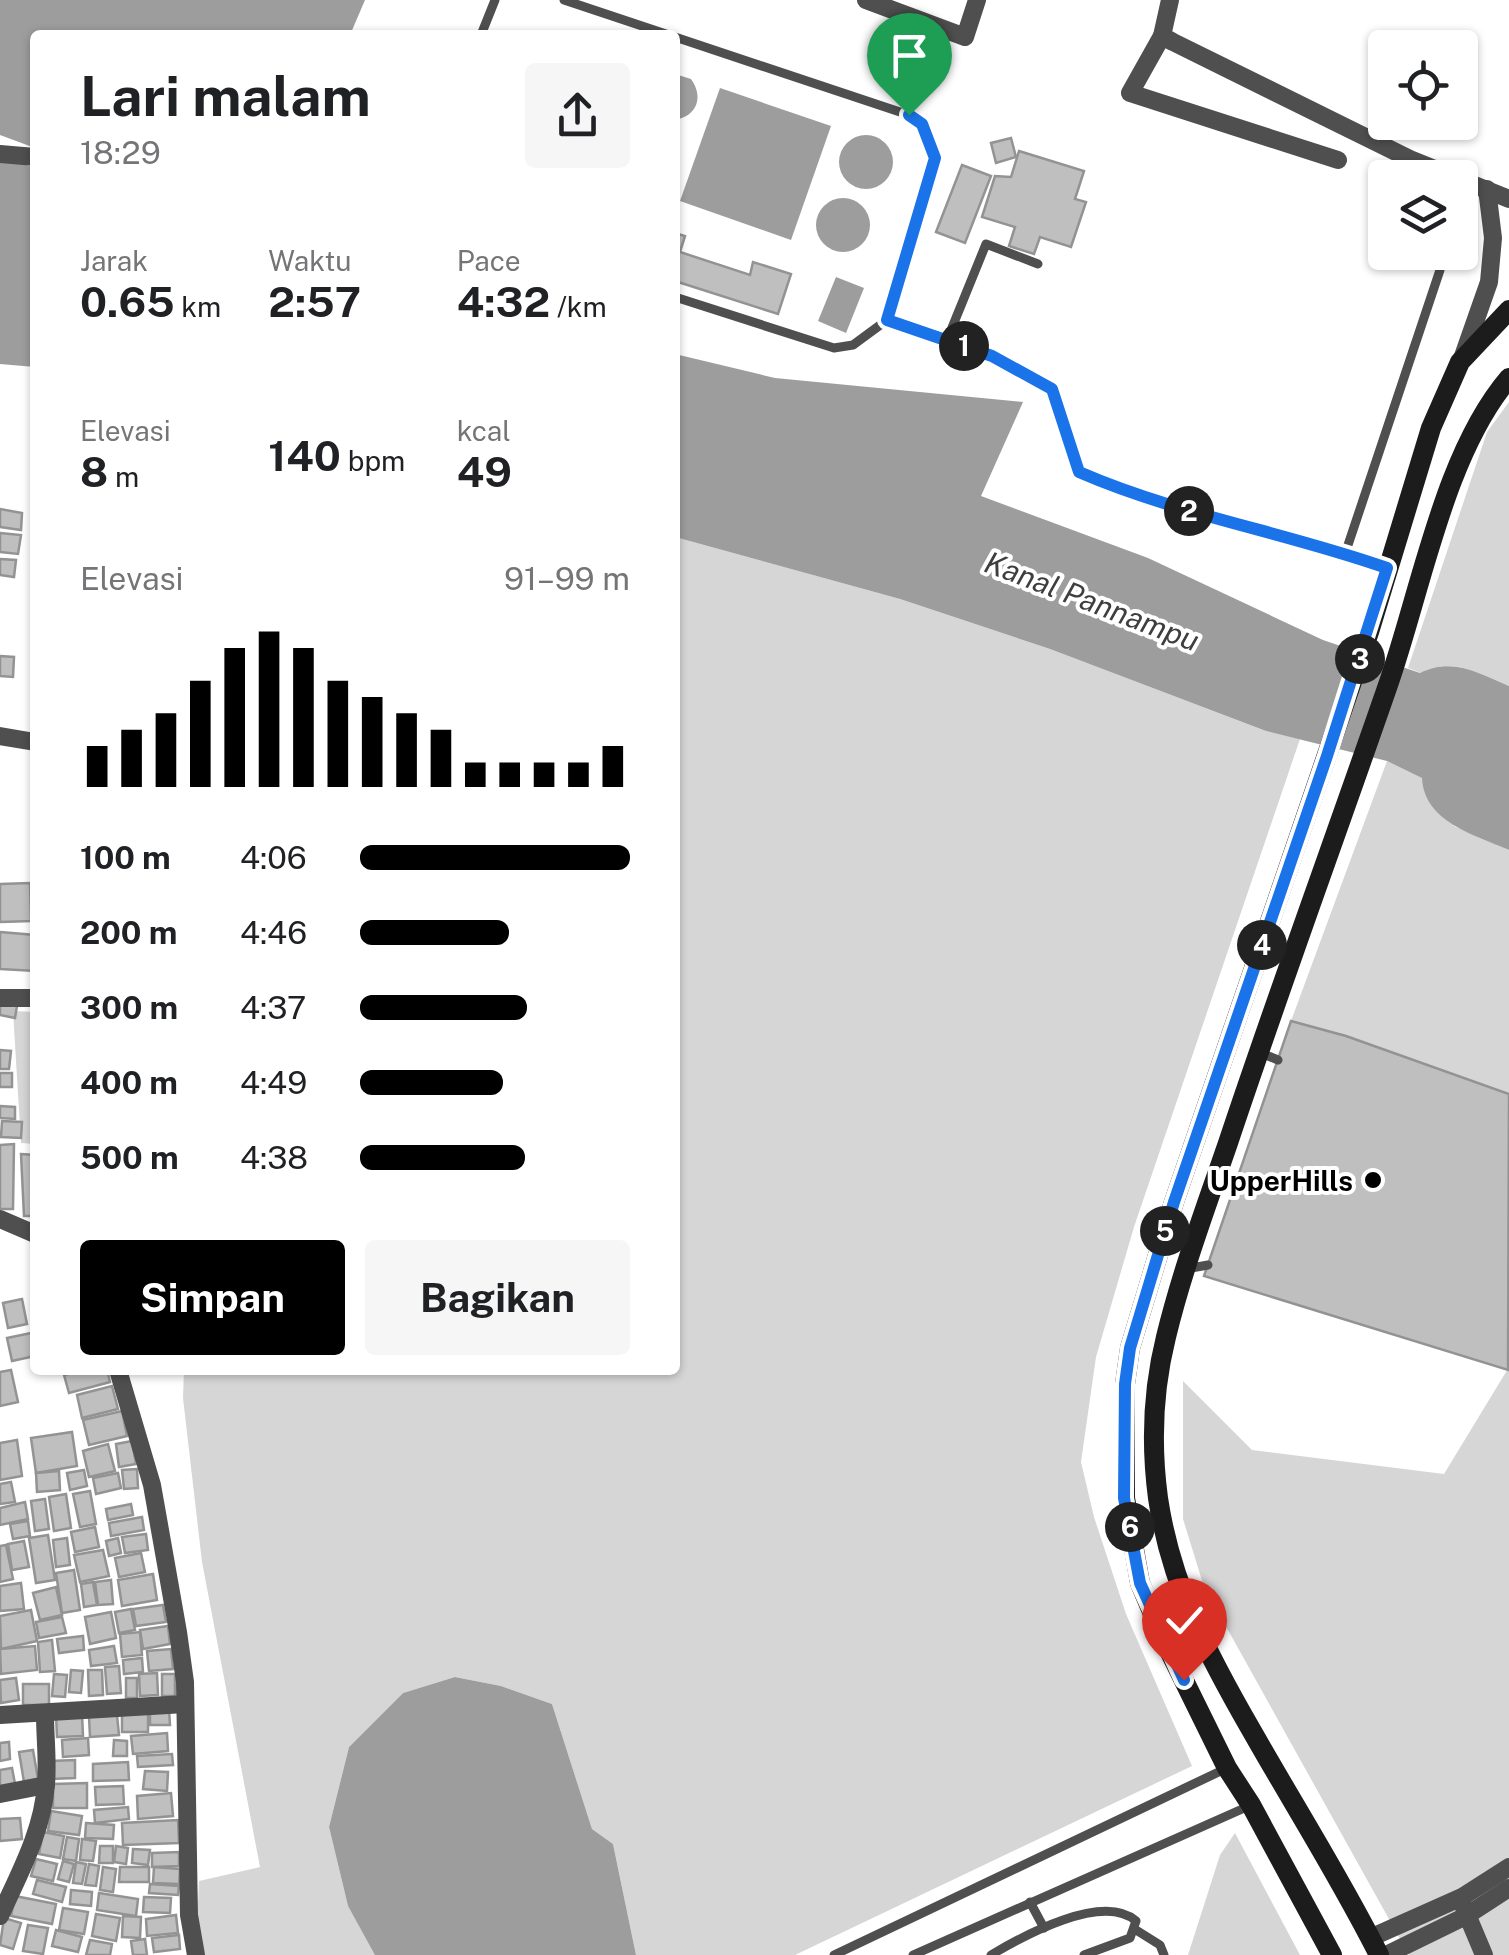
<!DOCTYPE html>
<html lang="id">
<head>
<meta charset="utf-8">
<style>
	body { margin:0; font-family:"Public Sans",sans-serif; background:#f6f6f6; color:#202124; height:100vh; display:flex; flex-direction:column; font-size:38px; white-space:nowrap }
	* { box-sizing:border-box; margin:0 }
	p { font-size:32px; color:#757577 }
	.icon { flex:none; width:55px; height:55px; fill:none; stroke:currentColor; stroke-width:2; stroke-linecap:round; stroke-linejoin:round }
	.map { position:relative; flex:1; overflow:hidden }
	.sheet { position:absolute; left:30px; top:30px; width:650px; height:1345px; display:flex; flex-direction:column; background:#fff; border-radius:10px; box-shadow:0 2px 8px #0004 }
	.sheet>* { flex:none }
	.tools { position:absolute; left:1368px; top:30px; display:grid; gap:20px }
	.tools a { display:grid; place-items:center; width:110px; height:110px; border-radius:10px; background:#fff; box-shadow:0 2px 8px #0004; font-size:50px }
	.pin { position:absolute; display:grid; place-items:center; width:85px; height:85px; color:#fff; margin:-102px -42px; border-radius:50% 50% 50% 0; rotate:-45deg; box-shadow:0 0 10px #0007 }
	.pin .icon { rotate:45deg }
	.km { position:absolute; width:50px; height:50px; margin:-25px; border-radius:50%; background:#222; color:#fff; font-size:28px; line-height:50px; text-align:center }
	.round { display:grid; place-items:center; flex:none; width:105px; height:105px; border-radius:10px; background:#f6f6f6 }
	.headline { display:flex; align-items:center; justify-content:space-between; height:170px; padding:0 50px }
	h1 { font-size:55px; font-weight:700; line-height:75px }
	.stats { display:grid; grid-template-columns:repeat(3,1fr); gap:15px; height:170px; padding:10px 50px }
	.stats div { display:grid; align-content:center }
	.stats b { font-size:42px; font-weight:700 }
	.stats small { font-size:28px; font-weight:400 }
	.stats p { font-size:28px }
	.chart { height:280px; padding:20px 50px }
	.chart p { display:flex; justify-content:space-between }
	.chart svg { width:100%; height:180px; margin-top:10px; stroke:#000; stroke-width:6 }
	.primary-button { display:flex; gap:20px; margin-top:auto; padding:20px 50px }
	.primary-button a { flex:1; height:115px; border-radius:10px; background:#000; color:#fff; font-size:40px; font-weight:700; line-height:115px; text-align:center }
	.primary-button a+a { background:#f6f6f6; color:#202124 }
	ul { padding:0 50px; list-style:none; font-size:32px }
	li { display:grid; grid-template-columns:160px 120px 1fr; align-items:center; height:75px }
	li i { height:25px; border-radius:12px; background:#000 }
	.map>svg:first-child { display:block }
</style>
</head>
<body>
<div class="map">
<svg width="1509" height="1955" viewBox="0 0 1509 1955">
	<rect width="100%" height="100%" fill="#fff"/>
	<g fill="#d6d6d6">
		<path d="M1509,402V686C1478,673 1453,657 1421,673L1408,668L1487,432Z"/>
		<polygon points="675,537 900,599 1050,649 1266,731 1300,739 1134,1227 1096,1357 1081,1462 1094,1517 1126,1614 1192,1766 795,1955 636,1955 613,1844 592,1829 552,1704 501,1686 455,1677 403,1693 349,1747 329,1827 348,1906 376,1955 205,1955 197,1925 199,1881 260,1867 202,1562 183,1398 184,1370 675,1370"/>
		<polygon points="1387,761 1423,778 1454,826 1509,850 1509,1094 1346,1036 1291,1021"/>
		<polygon points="13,1011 35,1012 35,1144 21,1143"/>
		<polygon points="1509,1367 1509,1955 1409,1955 1204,1587 1183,1519 1183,1381 1252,1450 1444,1474"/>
		<polygon points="1235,1833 1300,1955 1188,1955 1220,1855"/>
	</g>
	<g fill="#9d9d9d">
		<polygon points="0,0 365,0 350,35 35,35 35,148 0,135"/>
		<path d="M675,74L691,79C704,97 697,116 675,120Z"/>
		<polygon points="720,88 831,126 791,240 680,201"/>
		<circle cx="866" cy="162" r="27"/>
		<polygon points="0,160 14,161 35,168 35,367 0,364"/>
		<circle cx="843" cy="225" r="27"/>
		<polygon points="836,277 864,288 846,333 818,321"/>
		<path d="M675,354L775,378L1023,402L981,496L1148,558L1323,640L1420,673C1453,657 1478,673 1509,686V850C1475,835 1424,822 1422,778L1387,761L1266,731L1050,649L900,599L675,537Z"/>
		<polygon points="455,1677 501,1686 552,1704 592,1829 613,1844 636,1955 375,1955 348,1906 329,1827 349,1747 403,1693"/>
	</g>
	<g fill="#bfbfbf" stroke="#939393" stroke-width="2.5">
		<polygon points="1011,138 1016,157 996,163 991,143"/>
		<polygon points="1019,151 1084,171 1075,199 1086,202 1071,247 1040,237 1034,254 1009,246 1015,227 982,217 995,176 1011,177"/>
		<polygon points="962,165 991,176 965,243 936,232"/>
		<polygon points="675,233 685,236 680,252 750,275 753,262 791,274 778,314 675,281"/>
		<polygon points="0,509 22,513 21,530 0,527"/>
		<polygon points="0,533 21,535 18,554 0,552"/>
		<polygon points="0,559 16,560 14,577 0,575"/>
		<polygon points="0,656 14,657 13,677 0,676"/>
		<polygon points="30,883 31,921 0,922 0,884"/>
		<polygon points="0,932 35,935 35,971 0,969"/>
		<polygon points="0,1002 17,1006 15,1018 0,1015"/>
		<polygon points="1291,1021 1346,1036 1509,1094 1508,1370 1204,1276"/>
		<polygon points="0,1050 11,1051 9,1069 0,1069"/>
		<rect x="0" y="1073" width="12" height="14"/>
		<polygon points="0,1106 15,1107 15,1119 0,1118"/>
		<polygon points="2,1121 22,1122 21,1138 1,1137"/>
		<polygon points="14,1144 13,1209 0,1209 0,1145"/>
		<polygon points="21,1154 35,1155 35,1216 24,1216"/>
		<polygon points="22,1299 27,1324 8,1328 3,1303"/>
		<polygon points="31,1333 35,1356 12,1361 7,1338"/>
		<polygon points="11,1370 18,1402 0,1406 0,1372"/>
		<polygon points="84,1370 107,1370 110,1382 69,1393 64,1375"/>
		<polygon points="112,1386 118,1409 82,1418 77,1395"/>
		<polygon points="122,1411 127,1436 89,1445 83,1420"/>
		<polygon points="72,1432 77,1466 36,1473 31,1438"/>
		<polygon points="17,1440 22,1476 0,1480 0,1443"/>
		<polygon points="132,1441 136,1464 119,1467 116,1444"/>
		<polygon points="108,1444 115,1471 89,1477 83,1451"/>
		<polygon points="137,1469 138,1488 124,1489 122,1470"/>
		<polygon points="84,1470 87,1486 70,1490 67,1473"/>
		<polygon points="59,1471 60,1490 37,1492 36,1473"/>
		<polygon points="118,1473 121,1488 96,1494 93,1478"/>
		<polygon points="11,1482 15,1502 0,1504 0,1484"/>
		<polygon points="90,1491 96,1524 80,1527 73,1494"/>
		<polygon points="66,1494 71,1528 54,1531 49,1497"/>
		<polygon points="45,1499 49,1529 35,1531 31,1501"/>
		<polygon points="25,1502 28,1519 0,1525 0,1508"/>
		<polygon points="131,1504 133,1515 108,1520 106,1509"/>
		<polygon points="142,1517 144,1530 111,1536 109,1523"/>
		<polygon points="28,1521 30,1536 13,1539 10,1524"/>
		<polygon points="95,1527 99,1547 75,1552 71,1532"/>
		<polygon points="146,1534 148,1550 125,1553 122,1537"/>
		<polygon points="48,1535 55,1580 36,1583 29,1538"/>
		<polygon points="67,1538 70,1565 56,1567 53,1540"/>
		<polygon points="118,1538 121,1553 109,1556 106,1541"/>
		<polygon points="24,1541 29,1567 12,1570 8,1544"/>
		<polygon points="6,1545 13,1579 0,1582 0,1546"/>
		<polygon points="103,1550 109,1576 80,1582 74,1555"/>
		<polygon points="141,1553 145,1572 119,1577 115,1558"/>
		<polygon points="74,1570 80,1610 62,1613 56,1573"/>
		<polygon points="153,1574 157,1600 122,1606 118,1580"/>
		<polygon points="111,1580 113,1604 98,1605 95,1582"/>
		<polygon points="93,1582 97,1605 84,1607 81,1584"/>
		<polygon points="21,1583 24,1609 0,1611 0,1586"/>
		<polygon points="56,1587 62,1615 40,1620 33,1593"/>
		<polygon points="163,1605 166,1622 136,1626 133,1609"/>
		<polygon points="131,1609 135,1630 119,1633 115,1612"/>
		<polygon points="31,1610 37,1641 1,1649 0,1616"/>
		<polygon points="111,1612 116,1638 90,1644 85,1617"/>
		<polygon points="62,1617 66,1633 39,1638 36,1622"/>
		<polygon points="168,1626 170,1644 143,1649 140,1630"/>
		<polygon points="140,1632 142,1655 122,1657 120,1634"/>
		<polygon points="83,1636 84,1650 59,1653 57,1639"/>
		<polygon points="52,1640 55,1671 40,1672 38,1642"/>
		<polygon points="35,1646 37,1670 1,1674 0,1649"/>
		<polygon points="114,1646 117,1663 91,1666 89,1650"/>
		<polygon points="171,1649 173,1669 149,1671 147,1651"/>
		<polygon points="142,1658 143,1672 124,1674 123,1660"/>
		<polygon points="119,1666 121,1693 107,1694 105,1667"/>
		<polygon points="71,1670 83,1671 81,1693 69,1692"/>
		<polygon points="88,1670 102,1670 103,1695 89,1696"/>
		<polygon points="157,1673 158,1695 140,1696 139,1674"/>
		<polygon points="54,1674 67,1675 65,1697 52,1696"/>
		<rect x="162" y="1674" width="13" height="22"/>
		<polygon points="16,1678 19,1700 1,1703 0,1680"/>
		<rect x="126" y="1678" width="11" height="20"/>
		<rect x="23" y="1684" width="26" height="21"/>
		<polygon points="148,1708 148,1732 122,1732 122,1709"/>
		<polygon points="169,1709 170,1725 150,1725 150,1710"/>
		<polygon points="82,1714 83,1736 57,1737 56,1715"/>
		<polygon points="117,1715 119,1735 90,1737 89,1717"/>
		<polygon points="167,1733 168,1751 133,1754 131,1736"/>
		<polygon points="88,1738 89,1755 63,1757 62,1740"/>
		<polygon points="114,1740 127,1741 127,1756 113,1756"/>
		<polygon points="9,1742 10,1759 0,1761 0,1743"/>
		<polygon points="33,1750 38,1779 24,1782 19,1752"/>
		<polygon points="172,1754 173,1765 138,1767 137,1756"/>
		<polygon points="75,1760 75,1778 50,1779 50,1761"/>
		<polygon points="128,1762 129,1780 93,1781 93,1764"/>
		<polygon points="12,1768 16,1789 0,1792 0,1770"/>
		<polygon points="145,1771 168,1772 167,1791 143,1789"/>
		<polygon points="87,1783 87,1808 53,1808 53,1784"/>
		<polygon points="123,1786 124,1804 96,1805 95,1787"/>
		<polygon points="171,1793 173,1816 138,1819 137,1796"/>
		<polygon points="128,1807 129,1819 95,1823 94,1810"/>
		<polygon points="51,1811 82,1816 79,1835 48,1831"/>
		<polygon points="20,1818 22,1839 0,1841 0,1819"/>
		<polygon points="178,1820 179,1843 123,1845 122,1823"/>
		<polygon points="86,1823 114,1825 113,1839 85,1838"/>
		<polygon points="43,1832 64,1836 60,1858 39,1854"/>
		<polygon points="67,1837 79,1839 76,1861 63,1859"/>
		<polygon points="82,1839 96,1841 93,1861 80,1860"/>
		<polygon points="100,1846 113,1846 113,1863 99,1863"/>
		<polygon points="116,1846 128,1848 126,1864 114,1862"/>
		<polygon points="133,1849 150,1850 148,1865 132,1863"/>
		<polygon points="179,1852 179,1866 152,1867 152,1853"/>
		<polygon points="36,1859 57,1864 53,1881 31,1876"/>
		<polygon points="63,1861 74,1864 69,1882 58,1879"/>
		<polygon points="76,1862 86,1864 82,1884 73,1883"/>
		<polygon points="89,1864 99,1866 96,1886 85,1885"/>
		<polygon points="103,1867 116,1869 113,1892 100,1890"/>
		<polygon points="120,1867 149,1867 149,1882 119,1882"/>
		<polygon points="154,1867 180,1869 179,1884 153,1883"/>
		<polygon points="37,1880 66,1887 62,1902 33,1894"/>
		<polygon points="150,1884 179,1886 178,1895 149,1893"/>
		<polygon points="71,1890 92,1892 91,1906 70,1904"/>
		<polygon points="99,1893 138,1899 136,1916 97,1910"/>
		<polygon points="15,1896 56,1904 52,1924 11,1916"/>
		<polygon points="144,1897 171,1898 170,1913 143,1912"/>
		<polygon points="63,1908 88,1912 84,1934 59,1930"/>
		<polygon points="96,1914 120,1918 116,1941 92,1936"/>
		<polygon points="176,1915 178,1933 147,1936 146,1919"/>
		<polygon points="123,1916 141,1917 140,1938 122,1937"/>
		<polygon points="4,1918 21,1923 13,1949 0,1945"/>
		<polygon points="28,1925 48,1928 43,1954 23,1951"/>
		<polygon points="56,1930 82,1937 78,1952 52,1946"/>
		<polygon points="179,1935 180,1949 154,1952 152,1938"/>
		<polygon points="145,1939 147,1955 133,1955 131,1941"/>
		<polygon points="90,1940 112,1944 110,1955 86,1955"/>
	</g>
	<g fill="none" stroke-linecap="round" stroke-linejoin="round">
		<g stroke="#4f4f4f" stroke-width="9">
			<polyline points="564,0 669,35"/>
			<polyline points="481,35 495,0"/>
			<polyline points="675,37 909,115 922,124 935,158 887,320 853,345 834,348 675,297"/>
			<path d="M887,320L993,356L1052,389L1079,472C1178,516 1285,533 1387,568"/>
			<polyline points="947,340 986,244 1038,264"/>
			<polyline points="1345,554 1440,270 1437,252"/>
			<polyline points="1261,1053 1278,1060"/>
			<polyline points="1186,1269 1208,1265"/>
			<polyline points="1030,1902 1044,1928"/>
			<polyline points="1136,1930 1160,1945 1164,1955"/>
			<polyline points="834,1955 1227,1768"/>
			<polyline points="913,1955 1249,1806"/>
			<path d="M991,1955C1023,1936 1103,1892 1136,1921L1130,1938L1084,1955"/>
		</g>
		<g stroke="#4f4f4f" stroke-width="18">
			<polyline points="866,0 965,37 977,0"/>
			<polyline points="1170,0 1162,36 1173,42 1410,159 1509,199"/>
			<polyline points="1162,36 1130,93 1338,160"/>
			<polyline points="0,154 35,157"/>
			<polyline points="1462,359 1489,282 1493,238 1487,189"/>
			<polyline points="0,736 35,742"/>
			<polyline points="0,998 35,998"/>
			<polyline points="0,1219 35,1234"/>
			<polyline points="118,1370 152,1485 178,1632 185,1682 189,1915 196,1955"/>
			<polyline points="0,1715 185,1704"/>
			<polyline points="0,1794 46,1785"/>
			<polyline points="1463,1905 1484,1955"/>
			<path d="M0,1916C19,1874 43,1831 46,1784C48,1761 45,1737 45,1714"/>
			<polyline points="1370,1938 1462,1897 1509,1867"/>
			<polyline points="1386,1955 1466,1916 1509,1888"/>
		</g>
		<g stroke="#1c1c1c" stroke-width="20">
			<polyline points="1332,1955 1251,1805 1227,1768 1164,1640 1140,1583 1125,1498 1125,1384 1130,1348 1174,1202 1369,632 1431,428 1460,362 1509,310"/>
			<path d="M1379,1955C1341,1879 1295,1807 1253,1733C1209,1657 1171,1586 1158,1498C1151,1445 1153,1389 1166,1337C1182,1271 1206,1207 1228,1143C1279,990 1335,838 1388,685C1421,591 1444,454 1509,378"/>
		</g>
	</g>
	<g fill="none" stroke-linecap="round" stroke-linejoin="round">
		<g stroke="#fff" stroke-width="20">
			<path id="route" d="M909,115L922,124L935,158L887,320L992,356L1052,389L1079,472C1178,515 1285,532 1387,568L1327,756L1174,1202L1130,1348L1125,1384L1124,1498L1140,1583L1184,1680"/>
		</g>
		<use href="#route" stroke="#1a73e8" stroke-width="12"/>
	</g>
	<circle fill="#000" stroke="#fff" stroke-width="4" cx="1373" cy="1180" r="10"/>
	<g text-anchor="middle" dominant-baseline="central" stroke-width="8" stroke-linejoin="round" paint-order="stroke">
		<g font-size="28" font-weight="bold" fill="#000" stroke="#fff" text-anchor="end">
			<text x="1353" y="1180">UpperHills</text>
		</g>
		<g font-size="30" font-style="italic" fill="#3e3e3e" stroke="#fff">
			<text transform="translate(1092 601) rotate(21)">Kanal Pannampu</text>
		</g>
	</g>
</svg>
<div class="tools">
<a><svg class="icon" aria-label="locate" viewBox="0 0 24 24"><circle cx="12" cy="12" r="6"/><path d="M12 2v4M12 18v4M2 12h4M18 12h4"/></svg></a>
<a><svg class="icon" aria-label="layers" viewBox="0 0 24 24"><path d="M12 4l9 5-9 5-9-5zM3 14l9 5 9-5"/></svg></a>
</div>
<div class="pin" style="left:909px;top:115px;background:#1e9e55"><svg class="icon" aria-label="arrive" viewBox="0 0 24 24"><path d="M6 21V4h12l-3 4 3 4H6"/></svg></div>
<div class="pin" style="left:1184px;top:1680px;background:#d93025"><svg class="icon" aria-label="check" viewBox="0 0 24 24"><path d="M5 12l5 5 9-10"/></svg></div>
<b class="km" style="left:964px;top:346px">1</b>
<b class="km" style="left:1189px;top:511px">2</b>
<b class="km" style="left:1360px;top:659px">3</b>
<b class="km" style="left:1262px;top:945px">4</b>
<b class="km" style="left:1165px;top:1231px">5</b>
<b class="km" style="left:1130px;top:1527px">6</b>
<section class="sheet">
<div class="headline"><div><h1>Lari malam</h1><p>18:29</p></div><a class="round"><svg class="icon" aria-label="share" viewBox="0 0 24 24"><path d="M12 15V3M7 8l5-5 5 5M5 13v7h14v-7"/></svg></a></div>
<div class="stats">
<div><p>Jarak</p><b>0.65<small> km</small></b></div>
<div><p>Waktu</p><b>2:57</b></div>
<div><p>Pace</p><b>4:32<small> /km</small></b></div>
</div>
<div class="stats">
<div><p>Elevasi</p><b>8<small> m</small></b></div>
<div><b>140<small> bpm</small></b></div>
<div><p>kcal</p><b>49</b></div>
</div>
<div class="chart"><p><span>Elevasi</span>91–99 m</p>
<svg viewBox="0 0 160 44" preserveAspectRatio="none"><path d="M5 44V34M15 44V30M25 44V26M35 44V18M45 44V10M55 44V6M65 44V10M75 44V18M85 44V22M95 44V26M105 44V30M115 44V38M125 44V38M135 44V38M145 44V38M155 44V34"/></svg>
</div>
<ul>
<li><b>100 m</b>4:06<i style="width:100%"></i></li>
<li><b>200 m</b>4:46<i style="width:55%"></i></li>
<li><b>300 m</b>4:37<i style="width:62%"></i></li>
<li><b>400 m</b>4:49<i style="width:53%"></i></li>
<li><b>500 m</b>4:38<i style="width:61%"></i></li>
</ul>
<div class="primary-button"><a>Simpan</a><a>Bagikan</a></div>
</section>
</div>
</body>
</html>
